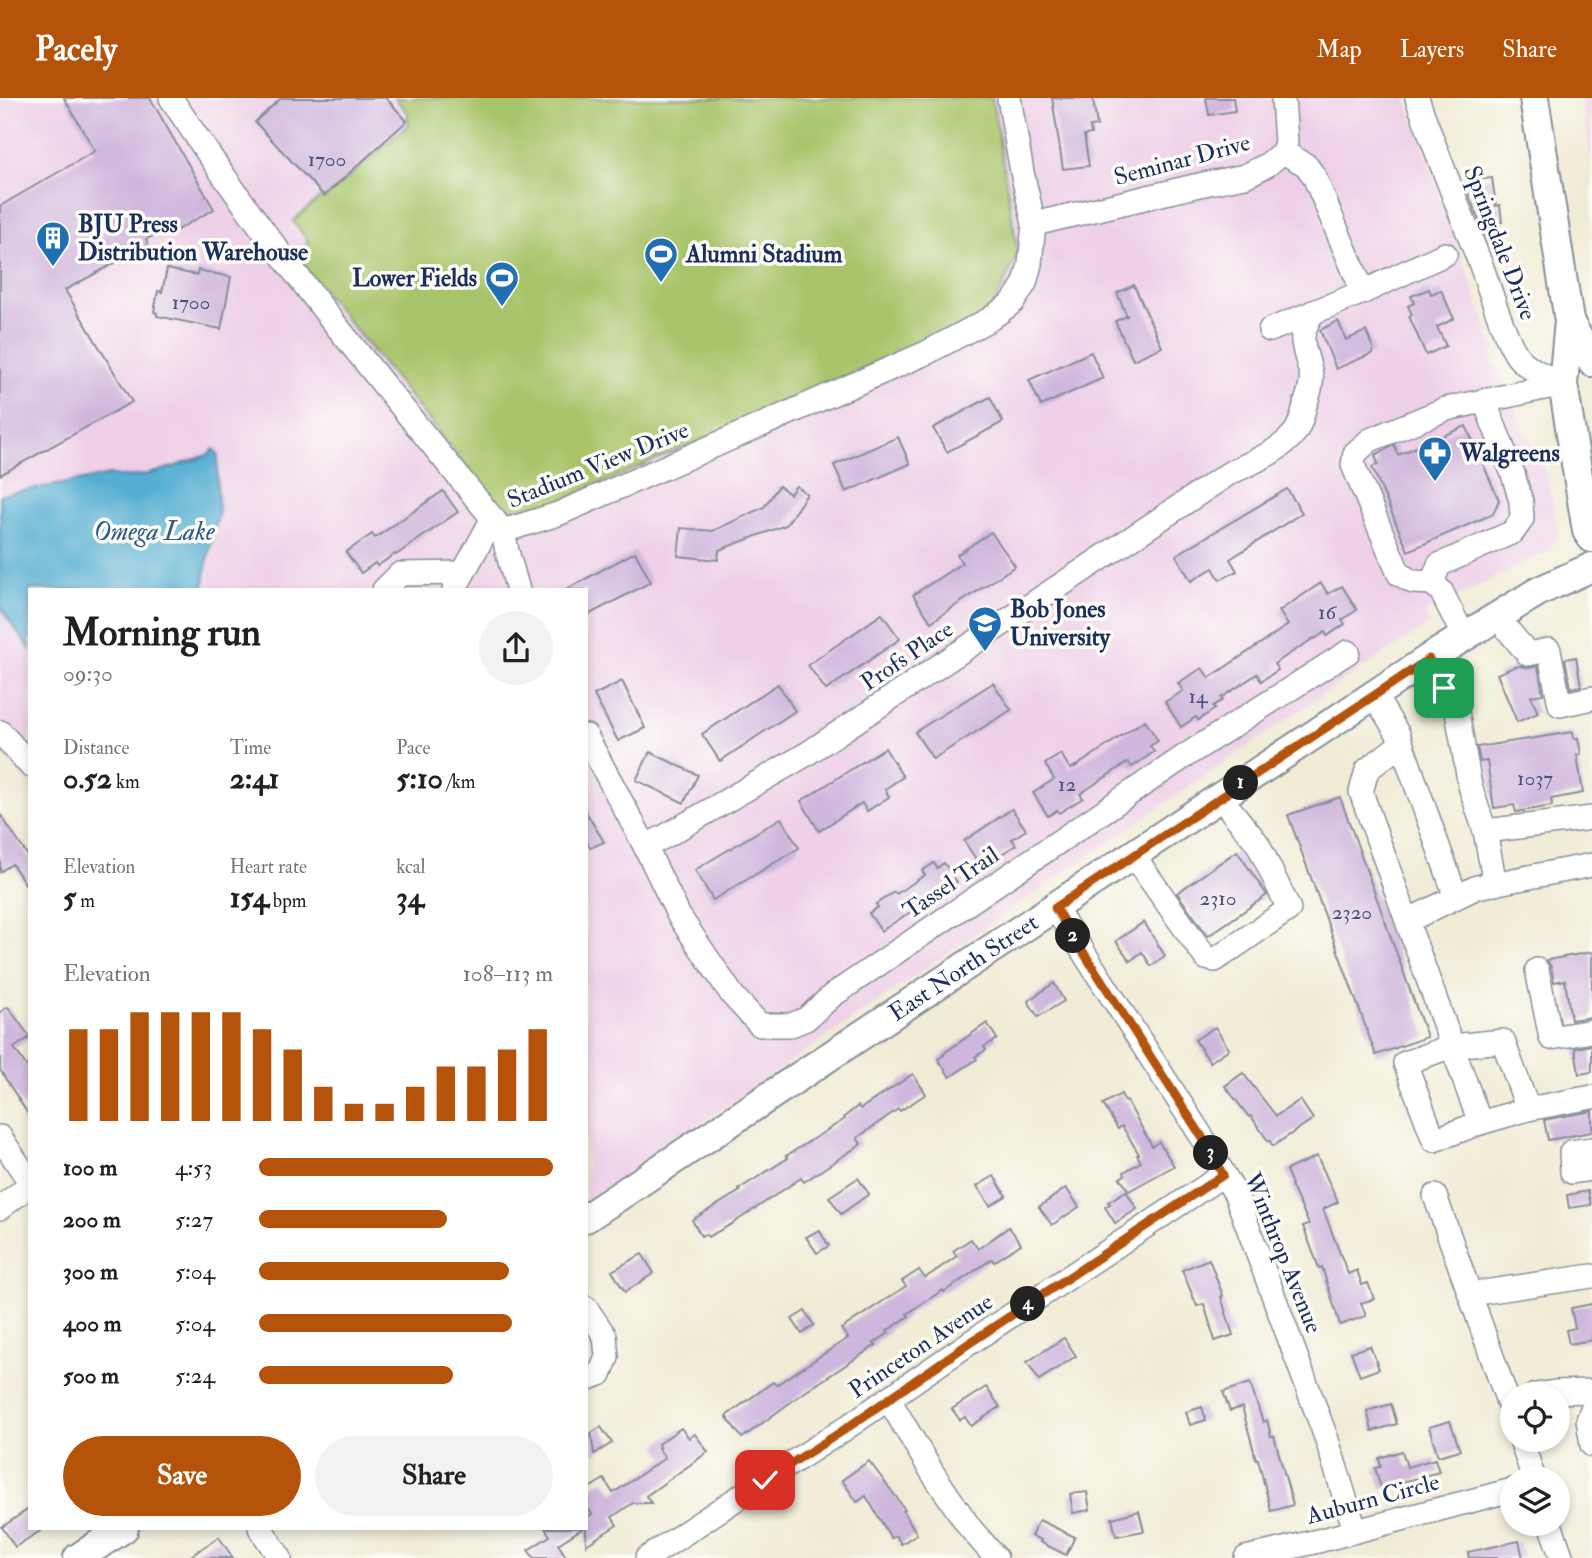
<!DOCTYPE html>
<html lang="en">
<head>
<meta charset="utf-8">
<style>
	body { margin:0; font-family:"IM FELL Double Pica",serif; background:#f2f2f2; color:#202124; height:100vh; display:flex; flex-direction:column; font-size:26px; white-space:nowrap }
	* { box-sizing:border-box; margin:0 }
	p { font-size:23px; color:#757577 }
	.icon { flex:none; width:38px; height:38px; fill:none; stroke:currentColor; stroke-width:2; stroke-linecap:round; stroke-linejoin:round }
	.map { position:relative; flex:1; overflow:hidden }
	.panel { position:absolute; left:28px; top:490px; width:560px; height:942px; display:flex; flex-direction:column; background:#fff; border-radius:0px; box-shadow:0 4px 10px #0003 }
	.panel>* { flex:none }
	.fabs { position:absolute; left:1500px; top:1284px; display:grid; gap:14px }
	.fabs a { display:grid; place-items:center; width:70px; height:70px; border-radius:50%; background:#fff; box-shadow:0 4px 10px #0003; font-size:35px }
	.pin { position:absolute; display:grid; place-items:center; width:60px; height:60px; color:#fff; margin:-30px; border-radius:14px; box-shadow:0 4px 10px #0006 }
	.km { position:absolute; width:35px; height:35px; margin:-18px; border-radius:50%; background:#222; color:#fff; font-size:19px; line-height:35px; text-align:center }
	.round { display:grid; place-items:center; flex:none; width:74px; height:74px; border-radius:37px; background:#f2f2f2 }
	.headline { display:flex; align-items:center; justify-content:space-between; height:119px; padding:0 35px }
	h1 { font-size:38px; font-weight:700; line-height:52px }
	.stats { display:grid; grid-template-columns:repeat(3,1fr); gap:10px; height:119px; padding:7px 35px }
	.stats div { display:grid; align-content:center }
	.stats b { font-size:30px; font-weight:700 }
	.stats small { font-size:19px; font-weight:400 }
	.stats p { font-size:19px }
	.chart { height:196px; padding:14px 35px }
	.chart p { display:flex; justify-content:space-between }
	.chart svg { width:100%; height:126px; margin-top:7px; stroke:#b45309; stroke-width:6 }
	.button { display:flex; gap:14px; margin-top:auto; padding:14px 35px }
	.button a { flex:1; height:80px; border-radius:42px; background:#b45309; color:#fff; font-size:28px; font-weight:700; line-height:80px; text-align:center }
	.button a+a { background:#f2f2f2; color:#202124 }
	ul { padding:0 35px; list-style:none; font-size:23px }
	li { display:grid; grid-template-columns:112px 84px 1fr; align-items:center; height:52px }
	li i { height:18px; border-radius:9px; background:#b45309 }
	header { display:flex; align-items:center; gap:42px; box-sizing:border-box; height:98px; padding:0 35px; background:#b45309; color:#fff }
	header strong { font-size:33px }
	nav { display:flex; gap:38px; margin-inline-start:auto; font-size:24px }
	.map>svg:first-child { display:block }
</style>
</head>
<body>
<header>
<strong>Pacely</strong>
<nav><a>Map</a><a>Layers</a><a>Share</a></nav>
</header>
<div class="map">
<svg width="1592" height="1460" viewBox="0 0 1592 1460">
	<rect width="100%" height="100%" fill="#fdfcf7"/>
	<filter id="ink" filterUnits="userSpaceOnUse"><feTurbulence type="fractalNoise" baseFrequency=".0143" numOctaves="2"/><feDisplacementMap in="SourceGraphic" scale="14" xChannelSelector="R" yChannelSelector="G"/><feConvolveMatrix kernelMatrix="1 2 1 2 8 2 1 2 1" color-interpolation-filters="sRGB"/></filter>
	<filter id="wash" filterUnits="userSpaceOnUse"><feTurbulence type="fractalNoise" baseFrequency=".00686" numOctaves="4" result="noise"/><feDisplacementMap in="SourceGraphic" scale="28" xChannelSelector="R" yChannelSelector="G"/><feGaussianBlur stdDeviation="1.57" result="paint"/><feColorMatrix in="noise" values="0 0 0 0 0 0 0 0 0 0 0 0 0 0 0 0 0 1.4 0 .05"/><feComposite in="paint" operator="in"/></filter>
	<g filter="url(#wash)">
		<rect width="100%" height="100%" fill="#f1ecd6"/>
		<g fill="#eed0e8">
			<polygon points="0,0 1406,0 1495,253 1491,257 1545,375 1559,435 1549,453 1424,515 1430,526 1339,585 586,1105 586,492 30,492 30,687 0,653"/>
			<polygon points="1581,0 1592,0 1592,63"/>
		</g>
		<polygon fill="#a8c46b" stroke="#627a64" stroke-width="2" points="395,0 992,0 1018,155 990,216 529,417 499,408 294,157 309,144 293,123 322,98 325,100 409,26 407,23 408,15"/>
		<path fill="#55add2" stroke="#386e98" stroke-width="2" d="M214,351L218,356L217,388L219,413L208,459L203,492H30V551L5,517L0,507V397L110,377C143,384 177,366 208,357Z"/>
		<g id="blocks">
			<g fill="#cfb6dd">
				<polygon points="64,0 150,0 214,111 175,133 172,129 146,141 148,147 65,192 132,304 0,377 0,108 95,53"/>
				<polygon points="281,0 386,0 407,23 324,98 255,24"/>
				<polygon points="1052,0 1093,0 1097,28 1090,29 1091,36 1084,37 1089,68 1063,71"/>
				<polygon points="1206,0 1233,0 1235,13 1209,17"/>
				<polygon points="1492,80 1496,108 1500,107 1502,124 1498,125 1500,142 1487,143 1468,95 1466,83"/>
				<polygon points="167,171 197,177 198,172 231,179 221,231 157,218 157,215 154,214 158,193 162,194"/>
				<polygon points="1134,187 1162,249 1133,262 1115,223 1127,218 1117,195"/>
				<polygon points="1429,191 1431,196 1441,192 1454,221 1437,229 1446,248 1426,257 1409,218 1412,217 1408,208 1414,205 1411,198"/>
				<polygon points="1338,223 1346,242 1366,233 1373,250 1373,255 1336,271 1320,232"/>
				<polygon points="1091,254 1103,280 1041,308 1029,282"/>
				<polygon points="990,299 1003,324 947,354 933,330"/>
				<polygon points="1466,328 1499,402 1493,416 1408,453 1372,369 1378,366 1375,357 1394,347 1398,357"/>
				<polygon points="898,339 910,366 846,394 834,367"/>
				<polygon points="779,388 790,396 796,388 807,396 786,427 719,452 718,462 678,458 681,430 713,433 764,409"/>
				<polygon points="1287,391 1302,415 1230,461 1237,473 1220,482 1213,470 1191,483 1176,457"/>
				<polygon points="443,393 458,414 396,457 395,456 377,468 375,465 361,475 346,454 372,436 375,440"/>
				<polygon points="991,434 1015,468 931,524 913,497 962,465 957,457"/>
				<polygon points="635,454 651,484 586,518 586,492 565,492"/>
				<polygon points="1321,485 1328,496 1342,488 1357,512 1342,522 1345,526 1327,538 1325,534 1315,541 1314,540 1274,566 1278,572 1261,583 1257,576 1221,600 1223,602 1213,608 1215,611 1198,622 1196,619 1181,629 1165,604 1183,593 1178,585 1202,570 1209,580 1288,527 1279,513"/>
				<polygon points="882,516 900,541 826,592 808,567"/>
				<polygon points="1576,559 1581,588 1571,590 1565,561"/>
				<polygon points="1521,568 1530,570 1538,568 1543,596 1531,598 1538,615 1517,624 1497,576 1514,569"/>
				<polygon points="622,583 645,630 618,643 594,597"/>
				<polygon points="993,585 1011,612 933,661 915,634"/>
				<polygon points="778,586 795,613 720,663 702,636"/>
				<polygon points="1145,622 1158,643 1150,648 1154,654 1132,669 1128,664 1080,696 1083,700 1059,715 1057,712 1048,718 1033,695 1054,681 1045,666 1061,656 1070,671 1075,668 1075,669"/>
				<polygon points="1573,634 1574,641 1578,640 1581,656 1577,657 1583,695 1551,701 1552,708 1516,714 1514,707 1494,710 1487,663 1480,664 1477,649"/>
				<polygon points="885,650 903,679 885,691 889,699 867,713 862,705 819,733 801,703"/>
				<polygon points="650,654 698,677 684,705 636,682"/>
				<polygon points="1340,699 1427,939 1376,957 1288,717"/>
				<polygon points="1012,711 1026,732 1012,741 1016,747 997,759 993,754 978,764 964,743"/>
				<polygon points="586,714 604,744 590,750 586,740"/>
				<polygon points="0,716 30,761 30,793 12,766 0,774"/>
				<polygon points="781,720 799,750 713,802 695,772"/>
				<polygon points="1237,753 1267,797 1208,838 1177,795"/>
				<polygon points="934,765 937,770 944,765 957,784 881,833 869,815 878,809 876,806 894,794 896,796 925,777 922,773"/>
				<polygon points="1144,824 1165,858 1151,868 1142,854 1130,863 1116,843"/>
				<polygon points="1592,854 1592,919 1571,922 1565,882 1554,884 1551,869 1547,862"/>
				<polygon points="1054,885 1064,903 1038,919 1028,903"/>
				<polygon points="8,909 30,939 14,950 30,973 30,1019 0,972 0,914"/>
				<polygon points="987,925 997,941 984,949 986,952 975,959 977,961 950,979 938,961 944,957 943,956"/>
				<polygon points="1215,929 1229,951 1210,964 1195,942"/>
				<polygon points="1592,947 1592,974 1579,976 1575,950"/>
				<polygon points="1243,975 1276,1018 1300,1002 1313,1021 1273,1048 1269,1042 1268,1043 1251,1018 1249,1019 1225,988"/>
				<polygon points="913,976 926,996 900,1013 898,1011 857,1040 861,1046 804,1084 801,1080 732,1126 708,1139 706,1136 701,1138 692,1122 740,1093 739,1091 788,1060 786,1058 845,1021 844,1019 858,1008 860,1011"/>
				<polygon points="1121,996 1125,1004 1127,1003 1152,1048 1159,1044 1174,1068 1129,1093 1120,1080 1125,1077 1124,1074 1141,1064 1137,1057 1139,1056 1122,1028 1118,1031 1103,1006"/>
				<polygon points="1592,1013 1592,1034 1548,1042 1544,1022"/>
				<polygon points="1317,1058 1338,1104 1323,1111 1348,1176 1357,1172 1362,1187 1368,1185 1374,1201 1361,1205 1366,1218 1340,1227 1322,1169 1319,1170 1303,1128 1309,1126 1291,1087 1292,1086 1286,1072"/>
				<polygon points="994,1078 1006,1098 990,1108 977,1088"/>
				<polygon points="858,1080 869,1096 841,1116 829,1099"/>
				<polygon points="1066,1090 1079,1109 1052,1127 1039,1109"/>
				<polygon points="1126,1093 1137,1111 1115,1125 1105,1109 1110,1106 1108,1104"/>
				<polygon points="1588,1093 1591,1107 1569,1110 1567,1097"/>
				<polygon points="1009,1129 1021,1146 994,1164 992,1161 944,1194 943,1192 907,1216 909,1218 887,1233 889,1235 874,1245 876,1247 799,1298 742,1340 726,1318 773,1284 776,1287 848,1240 841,1231 906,1188 902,1183 919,1172 925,1180 957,1158 953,1153 971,1141 978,1151"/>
				<polygon points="819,1132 829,1148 817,1155 806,1139"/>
				<polygon points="642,1156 654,1175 625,1194 612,1173"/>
				<polygon points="1209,1161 1223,1198 1221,1199 1233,1237 1215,1243 1204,1206 1197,1208 1182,1172"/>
				<polygon points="1592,1206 1592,1242 1569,1246 1566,1232 1575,1230 1571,1210"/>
				<polygon points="805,1213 814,1227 802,1236 792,1221"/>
				<polygon points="1064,1240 1076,1258 1039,1282 1027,1264"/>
				<polygon points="1370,1248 1379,1271 1360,1278 1351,1254"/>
				<polygon points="1250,1285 1263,1324 1267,1322 1271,1338 1274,1338 1293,1407 1271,1413 1258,1361 1256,1361 1242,1309 1230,1313 1223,1294"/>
				<polygon points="986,1289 1000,1309 971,1328 965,1319 960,1322 952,1311"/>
				<polygon points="1391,1306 1397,1326 1372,1333 1367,1313"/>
				<polygon points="1202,1309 1206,1322 1190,1327 1186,1314"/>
				<polygon points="1450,1323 1460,1352 1438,1358 1429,1329"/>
				<polygon points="601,1329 612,1345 594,1356 591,1335"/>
				<polygon points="681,1330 689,1340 695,1336 708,1354 646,1398 651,1405 633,1405 612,1419 617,1427 586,1447 586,1420 592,1416 586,1407 586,1392 604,1381 613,1395 665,1360 658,1350 659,1349 658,1346"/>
				<polygon points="1402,1353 1407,1369 1435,1361 1439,1374 1381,1390 1375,1370 1381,1369 1379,1360"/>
				<polygon points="869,1363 897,1400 905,1412 903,1413 917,1436 901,1446 896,1438 891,1440 866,1398 857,1404 842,1382"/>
				<polygon points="1087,1394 1090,1412 1073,1415 1070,1396"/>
				<polygon points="30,1410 30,1430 45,1430 15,1449 2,1429"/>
				<polygon points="1139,1413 1144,1433 1116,1438 1112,1420"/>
				<polygon points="1039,1422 1075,1439 1066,1457 1040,1444 1041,1442 1031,1438"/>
				<polygon points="545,1430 583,1430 558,1446 567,1460 534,1460 528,1452 550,1438"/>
				<polygon points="219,1439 233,1460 188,1460"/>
				<polygon points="1519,1443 1523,1460 1469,1460 1468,1454"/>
			</g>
		</g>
	</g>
	<g filter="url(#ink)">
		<use href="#blocks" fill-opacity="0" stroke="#868e9a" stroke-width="2"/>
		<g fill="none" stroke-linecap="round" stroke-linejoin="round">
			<g stroke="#868e9a" stroke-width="26">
				<g id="minor">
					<path d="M171,0C270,153 388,292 503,433"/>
					<polyline points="1283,0 1286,44 1283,54"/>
					<path d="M1417,0C1437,57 1460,113 1482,170C1491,194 1504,240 1518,259C1529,272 1548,279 1563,286"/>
					<polyline points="1034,126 1199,87 1245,78 1267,67 1283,54 1306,67 1314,78 1363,194"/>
					<polyline points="1270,232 1363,194 1445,156"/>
					<polyline points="503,433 558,416 926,255 990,221 1013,204 1025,185 1030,166 1034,126 1022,74 1009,0"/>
					<polyline points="503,433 507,453 518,492"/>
					<polyline points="1432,485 1439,467 1513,434 1522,421 1521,403 1513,376 1484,302"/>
					<polyline points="384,492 400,476 463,475"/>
					<polyline points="454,492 493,420"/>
					<polyline points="1497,519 1528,556 1549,552 1560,607 1592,600"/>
					<polyline points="1464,539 1441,493 1432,485 1413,484 1399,476 1353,367 1355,355 1370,342 1446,311 1563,286"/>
					<polyline points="1429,561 1457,614 1470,688 1485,733 1495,786"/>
					<polyline points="1374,597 1398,636 1456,799"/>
					<polyline points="0,634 30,667"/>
					<polyline points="586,638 645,748 679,818 733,898 760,927 791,927 806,921 833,897 1185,658 1348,554"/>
					<polyline points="1401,646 1367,672 1361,694 1407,823 1477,789 1592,767"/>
					<polyline points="1485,733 1592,720"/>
					<path d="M645,748L664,739L805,657L1228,376C1250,365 1281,354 1296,333C1301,325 1303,316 1305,307C1308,298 1313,286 1311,276C1304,246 1296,243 1313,214"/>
					<polyline points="1133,757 1206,860 1215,862 1289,811 1258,746 1220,699"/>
					<polyline points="1055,810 1202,1039 1236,1097 1327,1342 1355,1432"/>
					<polyline points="1407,823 1480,1025 1528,1011 1592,999"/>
					<polyline points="1537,872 1551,940 1592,933"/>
					<polyline points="1480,1025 1434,1042 1405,965 1452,948 1503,943 1528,1011"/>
					<polyline points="0,1039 30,1084"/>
					<polyline points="1592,1051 1571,1054 1572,1074 1592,1071"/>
					<polyline points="1435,1098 1512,1315"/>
					<polyline points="0,1110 30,1087"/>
					<polyline points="1470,1196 1592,1178"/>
					<polyline points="586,1210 605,1238 607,1259 600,1276 586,1281"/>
					<polyline points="1535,1297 1555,1294 1592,1293"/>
					<polyline points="889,1302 932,1374 970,1430 996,1460"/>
					<polyline points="1592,1311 1588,1322 1592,1347"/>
					<polyline points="1521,1342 1534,1381"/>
					<polyline points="1550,1426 1562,1460"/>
					<polyline points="260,1430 280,1460"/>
					<polyline points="647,1460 765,1382 840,1334 965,1248 1223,1077"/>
					<polyline points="1246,1460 1322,1442 1512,1392"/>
				</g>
			</g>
			<g stroke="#868e9a" stroke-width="32">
				<g id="major">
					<polyline points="1534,0 1569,223 1563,286 1587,433 1592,440"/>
					<polyline points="1569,223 1592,264"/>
					<path id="s1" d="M586,1120L1431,559L1539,493L1592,469"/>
					<polyline points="78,1460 124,1430"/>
				</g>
			</g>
			<use href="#minor" stroke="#fff" stroke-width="23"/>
			<use href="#major" stroke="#fff" stroke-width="28"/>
		</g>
	</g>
	<g fill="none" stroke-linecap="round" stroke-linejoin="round" filter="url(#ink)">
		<g stroke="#fff" stroke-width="14">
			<polyline id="route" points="765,1382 841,1334 965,1248 1223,1077 1202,1039 1055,810 1429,561 1444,590"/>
		</g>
		<use href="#route" stroke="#b45309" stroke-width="9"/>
	</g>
	<defs>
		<g id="building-pin" transform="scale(1.75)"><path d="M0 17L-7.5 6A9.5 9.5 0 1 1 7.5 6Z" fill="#1f6fb2" stroke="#fdfcf7"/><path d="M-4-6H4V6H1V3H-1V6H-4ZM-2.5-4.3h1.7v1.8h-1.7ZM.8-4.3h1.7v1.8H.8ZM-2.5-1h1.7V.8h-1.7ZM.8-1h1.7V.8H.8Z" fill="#fff"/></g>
		<g id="stadium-pin" transform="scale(1.75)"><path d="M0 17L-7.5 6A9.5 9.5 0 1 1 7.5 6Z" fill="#1f6fb2" stroke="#fdfcf7"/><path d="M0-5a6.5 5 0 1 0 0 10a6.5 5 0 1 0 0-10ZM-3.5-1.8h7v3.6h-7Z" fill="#fff"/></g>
		<g id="pharmacy-pin" transform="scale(1.75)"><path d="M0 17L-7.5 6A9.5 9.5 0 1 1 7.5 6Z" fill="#1f6fb2" stroke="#fdfcf7"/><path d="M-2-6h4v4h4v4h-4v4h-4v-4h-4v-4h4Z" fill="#fff"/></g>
		<g id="university-pin" transform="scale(1.75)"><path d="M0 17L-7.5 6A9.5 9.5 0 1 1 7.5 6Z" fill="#1f6fb2" stroke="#fdfcf7"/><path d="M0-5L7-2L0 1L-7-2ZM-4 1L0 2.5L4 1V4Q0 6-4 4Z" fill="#fff"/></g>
	</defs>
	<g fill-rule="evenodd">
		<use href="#building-pin" x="53" y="140"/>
		<use href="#stadium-pin" x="661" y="156"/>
		<use href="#stadium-pin" x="502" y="180"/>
		<use href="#pharmacy-pin" x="1435" y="355"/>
		<use href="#university-pin" x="985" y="525"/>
	</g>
	<g text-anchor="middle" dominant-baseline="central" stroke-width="7" stroke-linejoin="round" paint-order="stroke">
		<g font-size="21" fill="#48517e">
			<text x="327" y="61">1700</text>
			<text x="191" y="204">1700</text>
			<text x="1327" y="514">16</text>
			<text x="1198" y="598">14</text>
			<text x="1535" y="680">1037</text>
			<text x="1067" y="686">12</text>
			<text x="1218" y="800">2310</text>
			<text x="1352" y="814">2320</text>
		</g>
		<g font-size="24" fill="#1b2f5e" stroke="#fdfcf7">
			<text transform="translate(1182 62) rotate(-15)">Seminar Drive</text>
			<text transform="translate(1500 145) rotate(69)">Springdale Drive</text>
			<text transform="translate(598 367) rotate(-22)">Stadium View Drive</text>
			<text transform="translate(907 558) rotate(-34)">Profs Place</text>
			<text transform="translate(951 785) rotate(-34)">Tassel Trail</text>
			<text stroke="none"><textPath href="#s1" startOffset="453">East North Street</textPath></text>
			<text transform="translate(1283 1155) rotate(68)">Winthrop Avenue</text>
			<text transform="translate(921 1248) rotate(-34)">Princeton Avenue</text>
			<text transform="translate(1373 1401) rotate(-15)">Auburn Circle</text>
		</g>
		<g font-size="24" font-weight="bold" fill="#1b2f5e" stroke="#fdfcf7" text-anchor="start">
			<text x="78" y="126">BJU Press<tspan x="78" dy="28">Distribution Warehouse</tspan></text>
			<text x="686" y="156">Alumni Stadium</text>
			<text x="477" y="180" text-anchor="end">Lower Fields</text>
			<text x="1460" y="355">Walgreens</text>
			<text x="1010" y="511">Bob Jones<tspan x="1010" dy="28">University</tspan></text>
		</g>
		<g font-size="26" font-style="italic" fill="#2f5b87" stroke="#fdfcf7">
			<text x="154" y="434">Omega Lake</text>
		</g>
	</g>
</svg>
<div class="fabs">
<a><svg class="icon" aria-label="locate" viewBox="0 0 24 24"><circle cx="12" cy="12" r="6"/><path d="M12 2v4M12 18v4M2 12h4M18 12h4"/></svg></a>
<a><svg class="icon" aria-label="layers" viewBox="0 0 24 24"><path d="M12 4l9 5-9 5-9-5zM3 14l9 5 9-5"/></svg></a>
</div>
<div class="pin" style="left:1444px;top:590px;background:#1e9e55"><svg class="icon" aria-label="arrive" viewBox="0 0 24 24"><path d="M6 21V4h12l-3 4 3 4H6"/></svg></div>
<div class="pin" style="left:765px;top:1382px;background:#d93025"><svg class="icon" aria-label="check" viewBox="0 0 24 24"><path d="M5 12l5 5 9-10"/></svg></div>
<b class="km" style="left:1241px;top:685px">1</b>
<b class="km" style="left:1073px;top:838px">2</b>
<b class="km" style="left:1211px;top:1055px">3</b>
<b class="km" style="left:1028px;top:1206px">4</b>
<section class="panel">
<div class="headline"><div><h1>Morning run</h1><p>09:30</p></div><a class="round"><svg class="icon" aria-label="share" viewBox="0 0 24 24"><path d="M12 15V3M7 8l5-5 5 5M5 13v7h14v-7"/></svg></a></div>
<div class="stats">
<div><p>Distance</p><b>0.52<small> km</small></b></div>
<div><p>Time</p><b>2:41</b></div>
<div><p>Pace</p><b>5:10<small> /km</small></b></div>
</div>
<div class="stats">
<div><p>Elevation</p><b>5<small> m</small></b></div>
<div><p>Heart rate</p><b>154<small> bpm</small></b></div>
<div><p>kcal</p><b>34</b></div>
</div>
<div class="chart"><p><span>Elevation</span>108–113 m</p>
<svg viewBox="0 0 160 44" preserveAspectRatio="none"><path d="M5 44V12M15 44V12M25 44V6M35 44V6M45 44V6M55 44V6M65 44V12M75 44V19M85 44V32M95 44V38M105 44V38M115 44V32M125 44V25M135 44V25M145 44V19M155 44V12"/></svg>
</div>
<ul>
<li><b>100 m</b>4:53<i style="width:100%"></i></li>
<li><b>200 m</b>5:27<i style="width:64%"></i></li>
<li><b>300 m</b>5:04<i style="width:85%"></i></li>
<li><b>400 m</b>5:04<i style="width:86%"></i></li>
<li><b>500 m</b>5:24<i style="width:66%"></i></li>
</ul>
<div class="button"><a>Save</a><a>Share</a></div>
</section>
</div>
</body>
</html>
